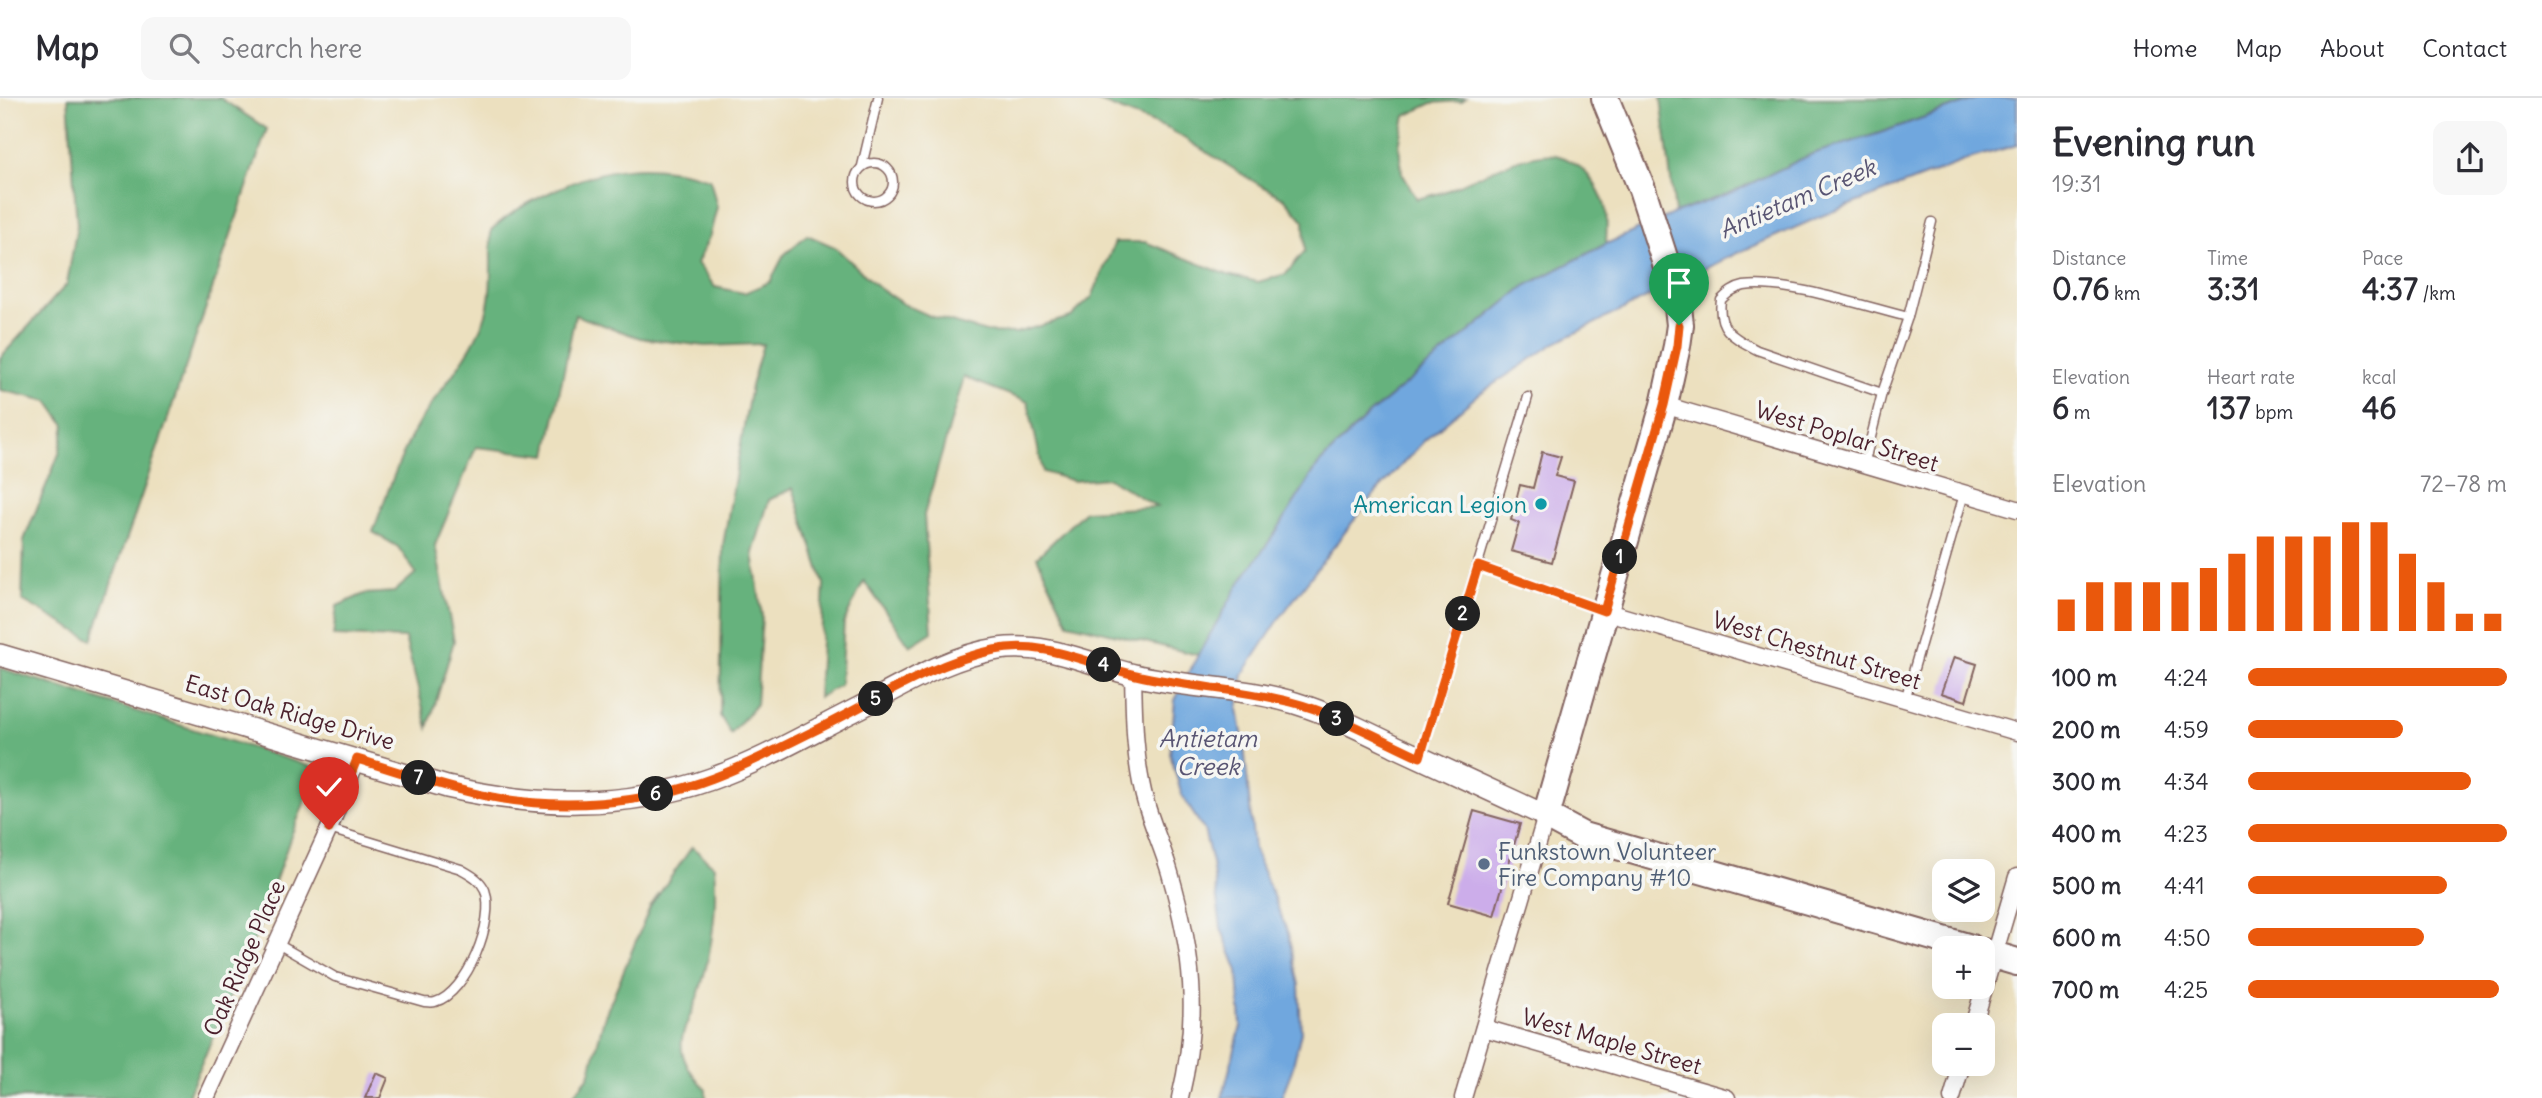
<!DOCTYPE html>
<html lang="en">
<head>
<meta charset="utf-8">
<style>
	body { margin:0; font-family:Delius,sans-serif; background:#f7f7f7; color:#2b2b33; height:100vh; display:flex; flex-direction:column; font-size:26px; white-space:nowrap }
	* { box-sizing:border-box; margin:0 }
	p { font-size:23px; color:#7c7c81 }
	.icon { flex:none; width:38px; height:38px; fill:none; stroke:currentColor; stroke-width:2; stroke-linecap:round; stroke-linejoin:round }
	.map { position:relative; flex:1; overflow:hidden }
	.side { display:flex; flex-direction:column; background:#fff; width:525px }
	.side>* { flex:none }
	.tools { position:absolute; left:1932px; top:761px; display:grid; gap:14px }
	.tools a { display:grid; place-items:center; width:63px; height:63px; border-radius:14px; background:#fff; box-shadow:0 7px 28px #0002; font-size:35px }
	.pin { position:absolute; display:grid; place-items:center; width:60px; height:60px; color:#fff; margin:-72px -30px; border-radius:50% 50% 50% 0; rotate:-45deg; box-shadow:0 0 7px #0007 }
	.pin .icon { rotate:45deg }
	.km { position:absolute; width:35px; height:35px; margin:-18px; border-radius:50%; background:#222; color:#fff; font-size:19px; line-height:35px; text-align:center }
	.round { display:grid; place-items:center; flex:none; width:74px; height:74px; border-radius:14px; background:#f7f7f7 }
	.overview { display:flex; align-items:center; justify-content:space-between; height:119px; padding:0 35px }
	h1 { font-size:38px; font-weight:700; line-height:52px }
	.stats { display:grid; grid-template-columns:repeat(3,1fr); gap:10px; height:119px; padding:7px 35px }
	.stats div { display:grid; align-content:center }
	.stats b { font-size:30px; font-weight:700 }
	.stats small { font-size:19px; font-weight:400 }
	.stats p { font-size:19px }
	.chart { height:196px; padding:14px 35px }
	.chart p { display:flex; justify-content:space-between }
	.chart svg { width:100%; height:126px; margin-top:7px; stroke:#ea580c; stroke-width:6 }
	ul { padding:0 35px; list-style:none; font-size:23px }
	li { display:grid; grid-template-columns:112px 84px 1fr; align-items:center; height:52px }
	li i { height:18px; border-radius:9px; background:#ea580c }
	header { display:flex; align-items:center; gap:42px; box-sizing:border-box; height:98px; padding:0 35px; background:#fff; border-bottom:2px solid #e1e1e2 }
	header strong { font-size:33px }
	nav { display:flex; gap:38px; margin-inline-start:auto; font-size:24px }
	.search { width:490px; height:63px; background:#f7f7f7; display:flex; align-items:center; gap:18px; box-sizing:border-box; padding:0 24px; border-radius:14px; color:#7c7c81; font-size:26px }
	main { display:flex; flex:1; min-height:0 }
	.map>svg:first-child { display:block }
</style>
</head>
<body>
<header>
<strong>Map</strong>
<div class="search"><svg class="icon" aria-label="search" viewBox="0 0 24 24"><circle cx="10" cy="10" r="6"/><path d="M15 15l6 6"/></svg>Search here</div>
<nav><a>Home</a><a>Map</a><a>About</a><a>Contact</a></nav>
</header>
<main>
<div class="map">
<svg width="2017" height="1000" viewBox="0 0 2017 1000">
	<rect width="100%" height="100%" fill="#f6f6f2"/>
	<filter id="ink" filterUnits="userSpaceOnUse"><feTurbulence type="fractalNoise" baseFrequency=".0143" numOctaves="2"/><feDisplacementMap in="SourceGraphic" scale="14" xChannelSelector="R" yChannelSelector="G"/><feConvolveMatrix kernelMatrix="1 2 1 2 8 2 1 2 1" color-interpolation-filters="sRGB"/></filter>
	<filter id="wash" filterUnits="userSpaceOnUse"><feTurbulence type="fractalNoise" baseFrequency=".00686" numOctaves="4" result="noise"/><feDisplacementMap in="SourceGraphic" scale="28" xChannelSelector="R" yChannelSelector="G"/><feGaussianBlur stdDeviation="1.57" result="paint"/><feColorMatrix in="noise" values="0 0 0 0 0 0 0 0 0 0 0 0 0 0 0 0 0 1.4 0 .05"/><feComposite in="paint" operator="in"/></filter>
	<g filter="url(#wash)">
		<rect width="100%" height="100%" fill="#ece0bf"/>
		<g fill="#66b27d" stroke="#586854" stroke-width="2">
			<polygon points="68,0 220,0 267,31 92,542 22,502 24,442 59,356 65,327 48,303 0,292 0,260 67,186 77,127"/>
			<path d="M1089,0H1466L1462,3L1432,5L1405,18L1399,47L1402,75L1417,101C1426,98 1435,97 1443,94C1472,83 1525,52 1555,57C1566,59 1581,68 1587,76C1608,101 1608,115 1606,146L1525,188L1368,317L1318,367L1276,434L1241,483L1198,557L1068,525L1037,459L1085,413L1157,409L1108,380L1073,383L1043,374L1028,304L964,279L924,417L932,534L910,548L864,483L844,524L840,587L818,600L824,486L793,390L769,402L753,455L762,518L756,606L731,636L720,618L723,447L751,288L763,246L705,248L640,240L575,217L547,357L476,349L435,447L454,543L428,630L405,540L333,538L337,508L364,496L394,494L416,475L398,449L373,434C387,396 400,356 421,321C442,289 470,259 484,222C494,196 490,160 491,132C511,114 527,105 551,94C606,67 652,63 710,81L717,109L710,137L697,165L715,189L744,195L770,184L784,157L807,137L835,149L879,190L903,206L930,218L986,234L1015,235L1071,219L1092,199L1115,144H1145L1228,177L1258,184L1286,176L1305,153L1304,123L1284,100L1258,86L1169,31Z"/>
			<polygon points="1661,0 1979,0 1877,36 1812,56 1733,94 1675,115"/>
			<polygon points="0,570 312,669 315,680 292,735 259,830 187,1000 0,1000"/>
			<path d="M692,749L714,768C718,812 712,853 699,895C695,909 684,928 682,941C679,962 693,977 706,992V1000H571L589,978L604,920L650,809Z"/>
		</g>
		<polygon fill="#6fa7de" stroke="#5c6384" stroke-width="2" points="1979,0 2017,0 2017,47 1972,60 1824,117 1735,156 1555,245 1479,296 1424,343 1371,400 1282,517 1243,576 1238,611 1244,647 1254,751 1288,835 1299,887 1301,934 1292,972 1281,1000 1222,1000 1241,928 1238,873 1221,830 1212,765 1204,732 1182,698 1170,656 1175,602 1198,557 1241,483 1276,434 1318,367 1368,317 1525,188 1606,146 1675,115 1733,94 1812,56 1877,36"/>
		<g id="blocks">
			<g fill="#ccadea">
				<polygon points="1542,354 1561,359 1555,378 1574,383 1552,464 1511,453 1519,425 1511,422 1520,387 1533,390"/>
				<polygon points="1954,559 1977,566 1966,603 1941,595"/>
				<polygon points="1474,713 1520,726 1494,818 1448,805"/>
				<polygon points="376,975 388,980 380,1000 365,1000"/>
			</g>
		</g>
	</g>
	<g filter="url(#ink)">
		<use href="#blocks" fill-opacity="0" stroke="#83635f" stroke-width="2"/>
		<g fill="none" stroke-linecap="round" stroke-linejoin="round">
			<g stroke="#83635f" stroke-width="11">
				<g id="service">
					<circle cx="874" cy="84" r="19"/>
					<polyline points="862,68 878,0"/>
					<path d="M1882,295L1757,252C1733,239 1717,232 1721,202C1728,195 1734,190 1744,188C1786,182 1864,208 1908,219"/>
					<polyline points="1864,367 1882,295 1908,219 1932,124"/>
					<polyline points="1478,468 1601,512"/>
					<polyline points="1905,602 1964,396"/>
					<polyline points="1420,659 1528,299"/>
					<path d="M276,845L335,879L424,904C428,904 432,905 435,904C467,895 496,822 485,792C480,781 471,777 461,771L329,731"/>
				</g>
			</g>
			<g stroke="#83635f" stroke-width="19">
				<g id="minor">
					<polyline points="1664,307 2017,411"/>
					<polyline points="1604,513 2017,634"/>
					<path d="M1133,577C1134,616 1134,655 1143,694C1149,721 1162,747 1170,775C1193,855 1200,918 1180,1000"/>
					<polyline points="1973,928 2017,779"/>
					<polyline points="1484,930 1727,1000"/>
					<polyline points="206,1000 329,731 357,661"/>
					<polyline points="1463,1000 1546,718"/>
					<polyline points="1952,1000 1962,966"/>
				</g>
			</g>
			<g stroke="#83635f" stroke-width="24">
				<path id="tertiary" d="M0,557L447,689C536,709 624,712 711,681C762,663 811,634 859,610C902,588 949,558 998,551C1047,544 1088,566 1134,577C1187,590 1243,589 1295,605C1331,616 1364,633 1397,649C1447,672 1496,695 1546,718"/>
			</g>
			<g stroke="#83635f" stroke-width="30">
				<g id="primary">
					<polyline points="1605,0 1642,91 1677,200 1680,227 1677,248 1664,307 1546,718 1583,738 1971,850"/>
					<polyline points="1983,854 2017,864"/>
				</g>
			</g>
			<use href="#service" stroke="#fff" stroke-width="8"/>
			<use href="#minor" stroke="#fff" stroke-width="16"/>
			<use href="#tertiary" stroke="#fff" stroke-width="21"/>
			<use href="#primary" stroke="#fff" stroke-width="26"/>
		</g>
	</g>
	<g fill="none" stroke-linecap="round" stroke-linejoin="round" filter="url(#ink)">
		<g stroke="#fff" stroke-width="14">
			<path id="route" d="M329,731L357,661C400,674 442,689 487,698C560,713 643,707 713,680C750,666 785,647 820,630C876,602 932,565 994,552C1044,541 1089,567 1136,577C1187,589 1240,591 1291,604C1335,615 1378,640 1420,659L1478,468L1604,513L1664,307L1677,248L1679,227"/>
		</g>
		<use href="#route" stroke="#ea580c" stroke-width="9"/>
	</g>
	<circle fill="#0f9aa8" stroke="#f6f6f2" stroke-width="2.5" cx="1541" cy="406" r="7"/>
	<circle fill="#5c6f8a" stroke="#f6f6f2" stroke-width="2.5" cx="1484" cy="766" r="7"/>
	<g text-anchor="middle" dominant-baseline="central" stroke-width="7" stroke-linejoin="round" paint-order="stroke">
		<g font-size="23" fill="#4a1f2b" stroke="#f6f6f2">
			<text transform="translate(1847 338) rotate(17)">West Poplar Street</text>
			<text transform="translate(1817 552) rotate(17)">West Chestnut Street</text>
			<text transform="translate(290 614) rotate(16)">East Oak Ridge Drive</text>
			<text transform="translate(244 860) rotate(-66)">Oak Ridge Place</text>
			<text transform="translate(1612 943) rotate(16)">West Maple Street</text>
		</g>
		<g font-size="23" fill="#0d838f" stroke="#f6f6f2" text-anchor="end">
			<text x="1527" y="406">American Legion</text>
		</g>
		<g font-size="23" fill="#4e5e75" stroke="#f6f6f2" text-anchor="start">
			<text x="1498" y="753">Funkstown Volunteer<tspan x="1498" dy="26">Fire Company #10</tspan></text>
		</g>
		<g font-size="24" font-style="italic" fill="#595573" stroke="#f6f6f2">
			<text transform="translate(1797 100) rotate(-23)">Antietam Creek</text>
			<text x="1208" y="640">Antietam<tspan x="1208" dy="28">Creek</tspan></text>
		</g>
	</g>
</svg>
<div class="tools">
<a><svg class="icon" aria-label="layers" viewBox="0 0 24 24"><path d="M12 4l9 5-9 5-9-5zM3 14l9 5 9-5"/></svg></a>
<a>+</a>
<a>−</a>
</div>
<div class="pin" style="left:1679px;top:227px;background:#1e9e55"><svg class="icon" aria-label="arrive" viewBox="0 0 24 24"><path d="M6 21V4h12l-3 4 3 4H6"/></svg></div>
<div class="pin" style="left:329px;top:731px;background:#d93025"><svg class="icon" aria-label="check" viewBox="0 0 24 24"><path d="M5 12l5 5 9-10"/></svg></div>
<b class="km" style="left:1620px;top:459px">1</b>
<b class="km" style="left:1463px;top:516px">2</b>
<b class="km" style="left:1337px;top:621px">3</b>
<b class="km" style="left:1104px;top:567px">4</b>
<b class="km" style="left:876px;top:601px">5</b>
<b class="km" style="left:656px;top:696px">6</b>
<b class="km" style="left:419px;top:680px">7</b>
</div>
<section class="side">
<div class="overview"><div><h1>Evening run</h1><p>19:31</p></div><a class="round"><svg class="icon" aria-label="share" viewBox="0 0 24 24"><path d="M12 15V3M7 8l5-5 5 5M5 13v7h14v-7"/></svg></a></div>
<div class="stats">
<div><p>Distance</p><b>0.76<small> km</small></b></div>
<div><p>Time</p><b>3:31</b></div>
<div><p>Pace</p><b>4:37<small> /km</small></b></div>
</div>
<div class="stats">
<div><p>Elevation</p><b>6<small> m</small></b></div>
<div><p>Heart rate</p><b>137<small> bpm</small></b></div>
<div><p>kcal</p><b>46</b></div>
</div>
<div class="chart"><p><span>Elevation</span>72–78 m</p>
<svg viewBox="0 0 160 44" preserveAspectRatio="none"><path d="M5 44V33M15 44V27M25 44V27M35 44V27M45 44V27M55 44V22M65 44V17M75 44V11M85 44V11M95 44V11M105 44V6M115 44V6M125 44V17M135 44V27M145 44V38M155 44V38"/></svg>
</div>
<ul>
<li><b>100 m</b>4:24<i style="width:100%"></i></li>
<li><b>200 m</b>4:59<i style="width:60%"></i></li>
<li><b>300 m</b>4:34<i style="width:86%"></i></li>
<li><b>400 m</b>4:23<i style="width:100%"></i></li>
<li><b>500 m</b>4:41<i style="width:77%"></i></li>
<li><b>600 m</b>4:50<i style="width:68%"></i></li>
<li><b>700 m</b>4:25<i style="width:97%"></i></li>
</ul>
</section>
</main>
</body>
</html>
